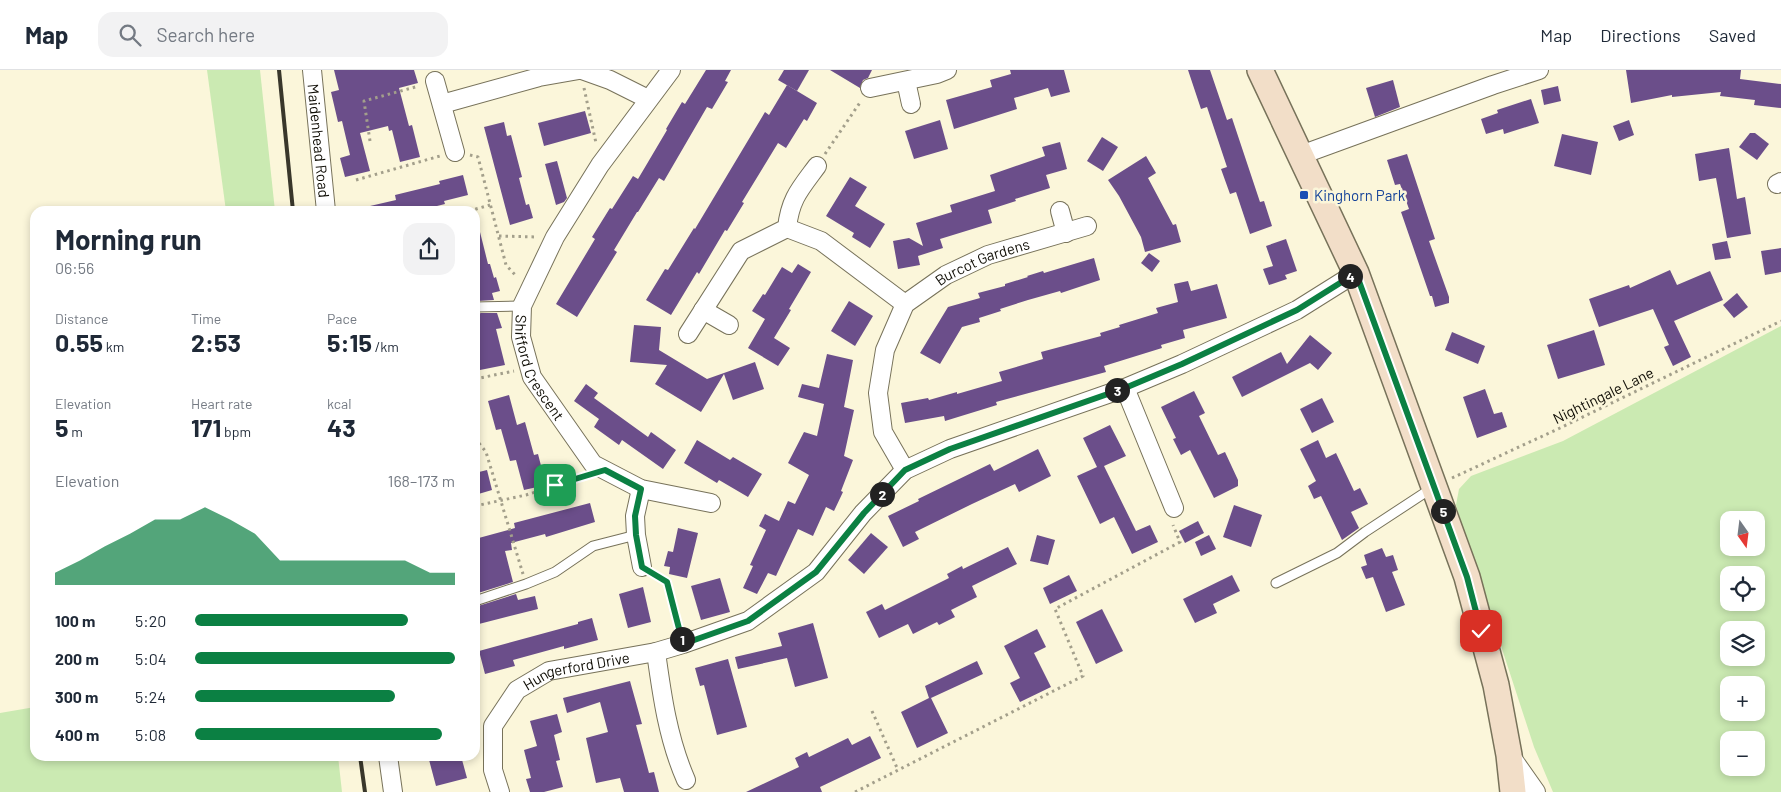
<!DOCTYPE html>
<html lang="en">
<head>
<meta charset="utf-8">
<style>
	body { margin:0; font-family:Barlow,sans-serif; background:#f2f2f3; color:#1f2937; height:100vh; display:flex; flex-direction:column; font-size:19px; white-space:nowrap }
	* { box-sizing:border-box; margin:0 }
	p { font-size:16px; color:#747a83 }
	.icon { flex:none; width:28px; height:28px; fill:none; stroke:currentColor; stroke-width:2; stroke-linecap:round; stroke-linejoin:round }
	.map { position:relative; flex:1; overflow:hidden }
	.panel { position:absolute; left:30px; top:136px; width:450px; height:555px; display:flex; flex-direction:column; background:#fff; border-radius:15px; box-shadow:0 2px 8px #0003 }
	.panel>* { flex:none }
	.needle { width:32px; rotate:166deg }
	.buttons { position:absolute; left:1720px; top:441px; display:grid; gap:10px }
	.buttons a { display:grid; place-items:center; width:45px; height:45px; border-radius:10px; background:#fff; box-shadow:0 2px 8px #0003; font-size:25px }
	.pin { position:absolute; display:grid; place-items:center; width:42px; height:42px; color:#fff; margin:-21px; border-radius:10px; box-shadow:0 2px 8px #0006 }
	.km { position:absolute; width:25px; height:25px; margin:-12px; border-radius:50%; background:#222; color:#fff; font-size:14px; line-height:25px; text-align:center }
	.round { display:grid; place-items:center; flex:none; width:52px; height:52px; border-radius:15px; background:#f2f2f3 }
	.head { display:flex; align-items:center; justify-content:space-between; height:85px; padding:0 25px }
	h1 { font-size:28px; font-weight:700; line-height:38px }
	.stats { display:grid; grid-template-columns:repeat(3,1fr); gap:8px; height:85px; padding:5px 25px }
	.stats div { display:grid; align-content:center }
	.stats b { font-size:25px; font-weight:700 }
	.stats small { font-size:14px; font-weight:400 }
	.stats p { font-size:14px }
	.chart { height:140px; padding:10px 25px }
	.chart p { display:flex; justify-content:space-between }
	.chart svg { width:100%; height:90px; margin-top:5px; fill:#0b8043; opacity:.7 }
	ul { padding:0 25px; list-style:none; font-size:16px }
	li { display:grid; grid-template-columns:80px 60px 1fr; align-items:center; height:38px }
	li i { height:12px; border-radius:6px; background:#0b8043 }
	header { display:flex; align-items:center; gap:30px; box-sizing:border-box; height:70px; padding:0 25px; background:#fff; border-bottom:1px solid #e0e1e3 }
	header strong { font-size:24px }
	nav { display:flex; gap:28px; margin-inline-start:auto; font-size:18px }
	.search { width:350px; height:45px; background:#f2f2f3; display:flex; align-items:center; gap:12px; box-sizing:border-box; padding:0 18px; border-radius:15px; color:#747a83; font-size:19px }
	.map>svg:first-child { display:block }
</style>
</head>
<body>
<header>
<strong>Map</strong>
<div class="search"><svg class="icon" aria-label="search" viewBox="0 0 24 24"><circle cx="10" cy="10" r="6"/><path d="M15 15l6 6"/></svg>Search here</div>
<nav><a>Map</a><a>Directions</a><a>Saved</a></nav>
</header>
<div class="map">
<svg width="1781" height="722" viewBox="0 0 1781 722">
	<rect width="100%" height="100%" fill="#fbf6da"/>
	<g fill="#cbeab2" fill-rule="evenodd">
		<polygon points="207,0 260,0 275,141 226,141"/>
		<path d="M1781,256V722H1553L1534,677L1473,490L1456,435L1459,419L1471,406L1563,371ZM1729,450H1756V478H1729ZM1729,505H1756V532H1729ZM1729,560H1756V588H1729ZM1729,615H1756V642H1729ZM1729,670H1756V698H1729Z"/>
		<polygon points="35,637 35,686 338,686 342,722 0,722 0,643"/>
	</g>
	<g fill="#6b4e8a">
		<polygon points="334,0 414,0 418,13 399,18 409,56 412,55 420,87 400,92 392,60 389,61 388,56 360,63 370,101 345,107 340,88 350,85 342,51 338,52 331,22 339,20"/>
		<polygon points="706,0 731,0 725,11 728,12 712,39 707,37 664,111 659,108 638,142 637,142 614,180 617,182 577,247 556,234 595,169 592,167 610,138 612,139 633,106 638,109 667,60 666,59 682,32 685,34"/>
		<polygon points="784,0 809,0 797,21 778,10"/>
		<polygon points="830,0 872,0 868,8 863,10 860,18"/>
		<polygon points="1010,0 1064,0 1070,22 1051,27 1048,18 1014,28 1017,39 954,59 946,30 992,17 990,10 1011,4"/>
		<polygon points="1188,0 1210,0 1227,50 1232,48 1260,132 1264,131 1272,156 1250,164 1236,122 1230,124 1221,99 1227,97 1207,37 1201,39"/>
		<polygon points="1626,0 1741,0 1740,9 1781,14 1781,38 1754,35 1755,30 1720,26 1721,22 1672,27 1672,25 1631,33"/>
		<polygon points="1393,10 1400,37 1375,47 1366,18"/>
		<polygon points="787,15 817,33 807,51 804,49 786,78 778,73 742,132 744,133 727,161 725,160 699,204 697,202 671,245 646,230 665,199 668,200 694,158 695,159 765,42 769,45"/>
		<polygon points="1558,16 1561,31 1544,35 1541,20"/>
		<polygon points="1531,29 1539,53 1504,64 1503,59 1486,64 1481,49 1498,43 1497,40"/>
		<polygon points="585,41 591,63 544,76 538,53"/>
		<polygon points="940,50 948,79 914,89 905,61"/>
		<polygon points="1629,50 1634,65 1619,71 1613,56"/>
		<polygon points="504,52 507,66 511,65 522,107 519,108 526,135 529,134 533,148 510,155 484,57"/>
		<polygon points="1750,63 1755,63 1769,74 1757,90 1739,77"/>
		<polygon points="1562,64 1598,72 1591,105 1554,96"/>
		<polygon points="1102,67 1118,77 1103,101 1087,91"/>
		<polygon points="1060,72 1067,99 1046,105 1050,118 1015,129 1016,131 988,140 992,153 940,169 943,178 918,186 920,195 898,199 893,171 909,168 923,176 916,153 952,142 950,135 995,121 990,105 1045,86 1042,77"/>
		<polygon points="1729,78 1737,129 1745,127 1751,164 1727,168 1716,108 1699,111 1695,84"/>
		<polygon points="1407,84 1435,169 1429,171 1449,227 1449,233 1435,237 1432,226 1430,226 1401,142 1409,139 1400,114 1395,115 1387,90"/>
		<polygon points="1146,86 1156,103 1148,108 1173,155 1176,154 1181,172 1145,182 1141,167 1119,126 1108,110"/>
		<polygon points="557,91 567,128 564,132 556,135 545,94"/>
		<polygon points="463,105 468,125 444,131 445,134 417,141 371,141 370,136 396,130 395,125 440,114 439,111"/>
		<polygon points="850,107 867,117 855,136 885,154 870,178 852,167 854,163 826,146"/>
		<polygon points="480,162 488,194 490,194 494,208 496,207 500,221 492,223 494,230 478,231 475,219 475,163"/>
		<polygon points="1286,169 1297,201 1285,205 1287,209 1269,215 1263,199 1273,196 1266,176"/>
		<polygon points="1727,171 1731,188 1715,190 1712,174"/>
		<polygon points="1781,178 1781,202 1765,205 1761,181"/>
		<polygon points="1149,183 1160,191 1152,202 1141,193"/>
		<polygon points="1094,188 1100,210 1061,223 1060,221 1028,230 1000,239 1001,241 979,248 980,252 962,257 940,294 920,283 948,237 980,228 978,223 1005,216 1005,214 1028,207 1027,206 1043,201 1044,203"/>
		<polygon points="798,194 811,202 789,239 791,240 774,268 790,278 778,296 748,278 765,249 752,241 763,224 765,225 782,197 792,203"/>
		<polygon points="1670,200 1677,215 1710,201 1723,230 1674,251 1691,287 1673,296 1664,277 1669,275 1653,239 1599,257 1589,229 1629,215 1630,218"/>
		<polygon points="1188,211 1191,221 1217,214 1227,248 1183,260 1185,268 1161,275 1162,278 1104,296 1106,302 996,332 997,335 945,351 944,346 905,353 901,333 928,328 929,330 957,322 957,324 1002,311 999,302 1043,289 1041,282 1101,266 1100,263 1120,257 1119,255 1158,243 1156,238 1178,232 1174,214"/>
		<polygon points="1737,223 1748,237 1734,248 1723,235"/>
		<polygon points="849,231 873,246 855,276 831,261"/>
		<polygon points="481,243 497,243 502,258 496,259 505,295 475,301 475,245"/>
		<polygon points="634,255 661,257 659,280 707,309 755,292 764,319 733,330 724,304 701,342 655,314 667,295 630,292"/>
		<polygon points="1594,260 1605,295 1558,309 1547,275"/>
		<polygon points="1452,262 1485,276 1478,294 1445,280"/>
		<polygon points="1310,265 1332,283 1318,300 1310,293 1242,327 1232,307 1281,282 1287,294"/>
		<polygon points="827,284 853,290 844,337 854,340 844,386 853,390 841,421 843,422 834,441 826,437 813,466 798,459 776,506 768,503 757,524 743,518 753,496 750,495 766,460 759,456 765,444 779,451 788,431 795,434 809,405 788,393 804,362 817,366 824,334 798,327 802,314 819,318"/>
		<polygon points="586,314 598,323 594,328 648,367 651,362 676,380 663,399 622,370 619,375 594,357 599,349 574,331"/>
		<polygon points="1485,319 1494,344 1502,342 1507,357 1477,368 1463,327"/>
		<polygon points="1194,321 1205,343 1199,346 1218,385 1225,382 1238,410 1238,416 1214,428 1190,380 1181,385 1173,369 1176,368 1161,337"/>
		<polygon points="509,325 517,355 525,352 534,385 538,384 546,415 524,420 516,390 510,391 501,359 496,360 488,331"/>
		<polygon points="1322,328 1334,352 1312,363 1300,339"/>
		<polygon points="1110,355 1126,386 1104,396 1136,461 1150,455 1158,472 1132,484 1114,447 1100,454 1077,406 1097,397 1083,368"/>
		<polygon points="697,370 730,390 733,387 762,404 748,427 719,410 717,413 684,393"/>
		<polygon points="1318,370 1326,388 1336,383 1354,421 1360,418 1368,434 1351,442 1359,458 1342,470 1321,426 1314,429 1308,416 1316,411 1300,379"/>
		<polygon points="1038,379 1051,406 1019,422 1015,414 972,434 915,462 919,469 903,477 888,446 919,431 918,429 990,394 994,401"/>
		<polygon points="487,400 492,420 475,425 475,403"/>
		<polygon points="590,433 595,452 546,467 545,464 511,473 512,480 505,481 513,512 475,524 475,469 515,458 514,453"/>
		<polygon points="1234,435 1262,445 1251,477 1223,467"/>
		<polygon points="1198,451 1204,463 1185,473 1179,461"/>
		<polygon points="678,458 698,463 687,508 669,504 670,497 664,496 668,481 673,482"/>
		<polygon points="871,463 888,477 864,504 848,490"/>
		<polygon points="1037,465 1055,470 1048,495 1030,491"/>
		<polygon points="1209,465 1216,479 1201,486 1195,472"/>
		<polygon points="1008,477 1017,494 972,516 977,527 951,540 955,547 939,555 937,552 913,564 908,554 879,568 866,542 882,534 885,540 949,508 947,504 962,496 963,499"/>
		<polygon points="1382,478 1386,487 1393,485 1398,500 1392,502 1405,535 1386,542 1373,507 1366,509 1361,497 1367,495 1364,485"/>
		<polygon points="1069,505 1077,521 1050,534 1043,518"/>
		<polygon points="1232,505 1240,521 1213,534 1217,543 1195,553 1183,529"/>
		<polygon points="720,508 730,542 701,550 691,516"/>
		<polygon points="643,517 651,552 628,558 619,524"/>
		<polygon points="516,524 518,530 535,526 538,539 475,555 475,537"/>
		<polygon points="1102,539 1123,581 1096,594 1076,552"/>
		<polygon points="592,548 598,570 564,579 564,576 513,590 515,596 485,604 479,581 578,554 578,552"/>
		<polygon points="813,553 828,608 795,617 787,588 738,599 735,587 782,576 778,563"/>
		<polygon points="1037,559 1046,577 1034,583 1051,617 1020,632 1010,613 1020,608 1004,576"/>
		<polygon points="728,589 747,657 717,665 704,615 700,616 695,598"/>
		<polygon points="977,591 983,604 931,628 948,663 917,678 901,642 929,628 925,616"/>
		<polygon points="630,611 642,654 636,655 649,703 654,702 659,722 624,722 620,708 596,713 586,668 608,662 600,632 567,643 563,628"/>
		<polygon points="557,644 562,662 554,665 560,690 556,691 563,717 544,722 530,722 526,709 531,708 524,680 537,676 530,651"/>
		<polygon points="870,666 881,688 820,717 822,722 746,722 799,697 795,688 807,682 809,687 848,668 852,675"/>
		<polygon points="428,686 461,686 467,708 436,716"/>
	</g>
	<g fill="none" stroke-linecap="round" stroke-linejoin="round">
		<g stroke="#77725a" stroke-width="11">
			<g id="lane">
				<polyline points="475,237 522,236"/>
				<polyline points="1276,513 1337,483 1365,462 1432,418"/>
				<polyline points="475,531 526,514 555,502 593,476 636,465"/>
			</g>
		</g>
		<g stroke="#77725a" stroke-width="20">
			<g id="street">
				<path id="s1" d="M312,0L326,141"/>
				<polyline points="582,0 610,10 648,29"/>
				<path id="s2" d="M671,0L600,95L555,167L522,236L521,267L532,307L593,394L641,419L711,433"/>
				<polyline points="435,11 455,82"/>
				<polyline points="906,11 911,34"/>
				<polyline points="870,18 937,4 947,0"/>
				<polyline points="442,34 539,7 579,0"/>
				<polyline points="1301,85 1493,15 1539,0"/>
				<polyline points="1777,114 1781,112"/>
				<polyline points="1060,141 1066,163"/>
				<polyline points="787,158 821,171 905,234"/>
				<polyline points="703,240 729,255"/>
				<path d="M688,264L741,181L787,158C790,129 800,119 817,96"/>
				<polyline points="1125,318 1174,438"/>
				<path id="s3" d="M905,400L883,362L878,323L885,280L905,234L946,205L988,185L1087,156"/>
				<polyline points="641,419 635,446 636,465 642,497"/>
				<path d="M656,582C662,626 668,669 686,710"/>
				<polyline points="1510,685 1536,722"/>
				<polyline points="388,686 393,722"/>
				<path id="s4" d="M500,722L493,700V656L517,620L549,601L656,582L683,574L748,551L816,502L863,443L905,400L950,379L1125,318L1182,294L1297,240L1356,203"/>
			</g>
		</g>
		<g stroke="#77725a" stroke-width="28">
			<polyline id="secondary" points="1260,0 1356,203 1467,507 1496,615 1509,685 1513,722"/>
		</g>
		<g stroke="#a39f8b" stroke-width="3" stroke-dasharray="2.5 4" stroke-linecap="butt">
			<polyline points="584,18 596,73"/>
			<polyline points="370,71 364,31 419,16"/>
			<polyline points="825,84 861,31"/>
			<polyline points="470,85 478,87 506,195 517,207"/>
			<polyline points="356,110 440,86"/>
			<polyline points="469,141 490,135"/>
			<polyline points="499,166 538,167"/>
			<polyline points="475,309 514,301"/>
			<polyline points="475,368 486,382 523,504"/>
			<polyline points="1452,408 1560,358 1781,251"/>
			<polyline points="475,436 526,425 583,407"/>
			<polyline points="656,505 667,512 679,559"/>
			<polyline points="872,641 898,700"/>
			<polyline points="855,722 1083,606 1055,539 1180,472 1173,455"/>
		</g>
		<use href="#lane" stroke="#fff" stroke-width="9"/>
		<use href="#street" stroke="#fff" stroke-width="18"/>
		<use href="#secondary" stroke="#f2dec8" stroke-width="25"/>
		<g stroke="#39372b" stroke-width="4">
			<polyline points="279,0 293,141"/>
			<polyline points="360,686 365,722"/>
		</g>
	</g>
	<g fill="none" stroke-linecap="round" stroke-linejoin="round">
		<g stroke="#fff" stroke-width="10">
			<polyline id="route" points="555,415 605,400 641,419 635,446 636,465 642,497 667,512 683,574 748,551 816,502 864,443 905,400 950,379 1125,318 1182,294 1297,240 1356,203 1467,507 1481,561"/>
		</g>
		<use href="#route" stroke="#0b8043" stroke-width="6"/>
	</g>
	<rect fill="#1a4fb4" stroke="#fbf6da" stroke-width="2" x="1299" y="120" width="10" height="10" rx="2.5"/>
	<g text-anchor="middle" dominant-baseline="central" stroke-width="5" stroke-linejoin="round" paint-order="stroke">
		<g font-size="15" fill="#0f0d05" stroke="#fbf6da">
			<text stroke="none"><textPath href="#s1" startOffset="71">Maidenhead Road</textPath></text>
			<text stroke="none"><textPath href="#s3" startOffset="266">Burcot Gardens</textPath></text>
			<text stroke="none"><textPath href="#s2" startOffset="346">Shifford Crescent</textPath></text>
			<text transform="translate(1603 325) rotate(-26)">Nightingale Lane</text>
			<text stroke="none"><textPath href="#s4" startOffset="174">Hungerford Drive</textPath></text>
		</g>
		<g font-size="15" fill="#164399" stroke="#fbf6da" text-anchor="start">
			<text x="1314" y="125">Kinghorn Park</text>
		</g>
	</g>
</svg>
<div class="buttons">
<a><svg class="needle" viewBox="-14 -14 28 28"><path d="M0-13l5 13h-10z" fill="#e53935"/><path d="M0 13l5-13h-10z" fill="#747a83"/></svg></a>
<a><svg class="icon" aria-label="locate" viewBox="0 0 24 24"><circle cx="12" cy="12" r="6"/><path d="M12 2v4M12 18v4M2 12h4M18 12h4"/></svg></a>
<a><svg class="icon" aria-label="layers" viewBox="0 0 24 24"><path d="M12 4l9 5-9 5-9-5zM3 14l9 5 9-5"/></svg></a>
<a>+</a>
<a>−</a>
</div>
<div class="pin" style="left:555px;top:415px;background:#1e9e55"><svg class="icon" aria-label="arrive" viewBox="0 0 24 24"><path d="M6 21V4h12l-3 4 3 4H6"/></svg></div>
<div class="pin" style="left:1481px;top:561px;background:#d93025"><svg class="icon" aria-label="check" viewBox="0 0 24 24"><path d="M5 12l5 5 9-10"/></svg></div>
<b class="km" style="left:682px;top:569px">1</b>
<b class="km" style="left:882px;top:424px">2</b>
<b class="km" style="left:1117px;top:320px">3</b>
<b class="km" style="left:1350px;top:206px">4</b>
<b class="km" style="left:1443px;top:441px">5</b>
<section class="panel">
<div class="head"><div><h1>Morning run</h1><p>06:56</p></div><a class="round"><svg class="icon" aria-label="share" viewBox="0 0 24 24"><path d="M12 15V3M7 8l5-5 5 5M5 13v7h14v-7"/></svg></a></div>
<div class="stats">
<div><p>Distance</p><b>0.55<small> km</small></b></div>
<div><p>Time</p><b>2:53</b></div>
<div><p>Pace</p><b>5:15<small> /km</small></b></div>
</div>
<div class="stats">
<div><p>Elevation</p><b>5<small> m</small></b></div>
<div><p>Heart rate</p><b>171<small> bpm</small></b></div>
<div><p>kcal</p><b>43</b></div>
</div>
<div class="chart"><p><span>Elevation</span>168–173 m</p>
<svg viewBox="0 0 160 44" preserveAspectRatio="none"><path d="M0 44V38L10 32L20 25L30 19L40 12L50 12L60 6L70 12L80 19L90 32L100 32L110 32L120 32L130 32L140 32L150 38L160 38V44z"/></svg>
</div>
<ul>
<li><b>100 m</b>5:20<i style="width:82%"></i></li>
<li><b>200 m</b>5:04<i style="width:100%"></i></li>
<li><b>300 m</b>5:24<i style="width:77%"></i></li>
<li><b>400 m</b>5:08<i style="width:95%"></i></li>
</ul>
</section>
</div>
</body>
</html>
